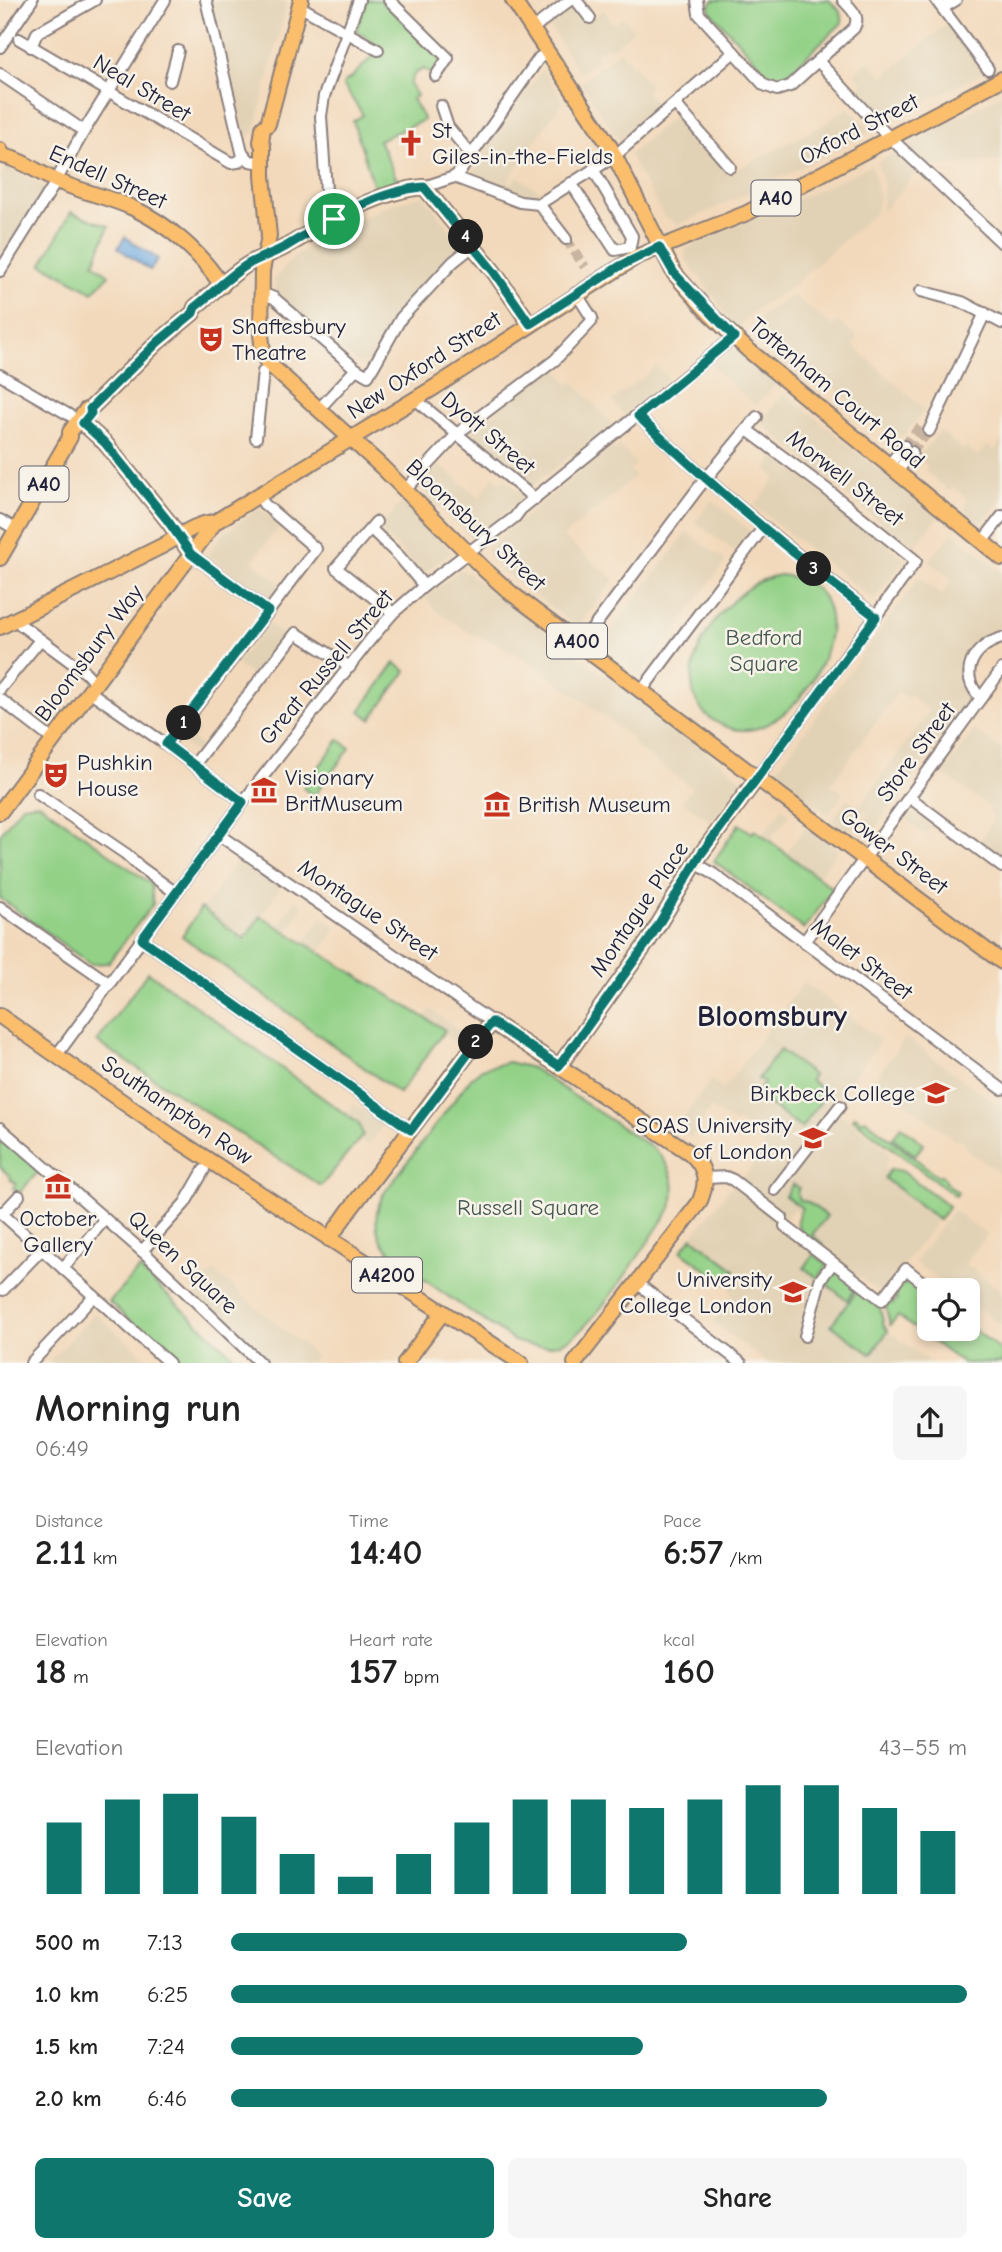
<!DOCTYPE html>
<html lang="en">
<head>
<meta charset="utf-8">
<style>
	body { margin:0; font-family:"Comic Neue",sans-serif; background:#f6f6f6; color:#222; height:100vh; display:flex; flex-direction:column; font-size:26px; white-space:nowrap }
	* { box-sizing:border-box; margin:0 }
	p { font-size:23px; color:#767676 }
	.icon { flex:none; width:38px; height:38px; fill:none; stroke:currentColor; stroke-width:2; stroke-linecap:round; stroke-linejoin:round }
	.map { position:relative; height:1363px; overflow:hidden }
	.sheet { display:flex; flex-direction:column; background:#fff; flex:1 }
	.sheet>* { flex:none }
	.fabs { position:absolute; left:917px; top:1278px; display:grid; gap:14px }
	.fabs a { display:grid; place-items:center; width:63px; height:63px; border-radius:10px; background:#fff; box-shadow:0 4px 10px #0003; font-size:35px }
	.pin { position:absolute; display:grid; place-items:center; width:60px; height:60px; color:#fff; margin:-30px; border:4px solid #fff; border-radius:50%; box-shadow:0 2px 7px #0007 }
	.km { position:absolute; width:35px; height:35px; margin:-18px; border-radius:50%; background:#222; color:#fff; font-size:19px; line-height:35px; text-align:center }
	.round { display:grid; place-items:center; flex:none; width:74px; height:74px; border-radius:10px; background:#f6f6f6 }
	.headline { display:flex; align-items:center; justify-content:space-between; height:119px; padding:0 35px }
	h1 { font-size:38px; font-weight:700; line-height:52px }
	.stats { display:grid; grid-template-columns:repeat(3,1fr); gap:10px; height:119px; padding:7px 35px }
	.stats div { display:grid; align-content:center }
	.stats b { font-size:35px; font-weight:700 }
	.stats small { font-size:19px; font-weight:400 }
	.stats p { font-size:19px }
	.chart { height:196px; padding:14px 35px }
	.chart p { display:flex; justify-content:space-between }
	.chart svg { width:100%; height:126px; margin-top:7px; stroke:#0f766e; stroke-width:6 }
	.button { display:flex; gap:14px; margin-top:auto; padding:14px 35px }
	.button a { flex:1; height:80px; border-radius:10px; background:#0f766e; color:#fff; font-size:28px; font-weight:700; line-height:80px; text-align:center }
	.button a+a { background:#f6f6f6; color:#222 }
	ul { padding:0 35px; list-style:none; font-size:23px }
	li { display:grid; grid-template-columns:112px 84px 1fr; align-items:center; height:52px }
	li i { height:18px; border-radius:9px; background:#0f766e }
	.map>svg:first-child { display:block }
</style>
</head>
<body>
<div class="map">
<svg width="1002" height="1363" viewBox="0 0 1002 1363">
	<rect width="100%" height="100%" fill="#f7f3e8"/>
	<filter id="ink" filterUnits="userSpaceOnUse"><feTurbulence type="fractalNoise" baseFrequency=".0143" numOctaves="2"/><feDisplacementMap in="SourceGraphic" scale="14" xChannelSelector="R" yChannelSelector="G"/><feConvolveMatrix kernelMatrix="1 2 1 2 8 2 1 2 1" color-interpolation-filters="sRGB"/></filter>
	<filter id="wash" filterUnits="userSpaceOnUse"><feTurbulence type="fractalNoise" baseFrequency=".00686" numOctaves="4" result="noise"/><feDisplacementMap in="SourceGraphic" scale="28" xChannelSelector="R" yChannelSelector="G"/><feGaussianBlur stdDeviation="1.57" result="paint"/><feColorMatrix in="noise" values="0 0 0 0 0 0 0 0 0 0 0 0 0 0 0 0 0 1.4 0 .05"/><feComposite in="paint" operator="in"/></filter>
	<g filter="url(#wash)">
		<rect width="100%" height="100%" fill="#f3d9bb"/>
		<g fill="#e2d2b5">
			<polygon points="212,0 281,0 287,3 254,134 247,136 243,131"/>
			<polygon points="575,4 593,18 603,10 614,24 623,17 634,30 611,49 608,46 594,55 598,61 580,73 550,27 551,23"/>
			<polygon points="948,23 986,71 883,123 852,92 863,83 854,73 868,60 883,77"/>
			<polygon points="620,50 650,85 645,91 659,107 659,110 621,143 581,83"/>
			<polygon points="541,71 544,71 563,101 508,181 513,183 517,176 542,192 534,197 475,177 473,174 479,162"/>
			<polygon points="1002,94 1002,161 928,166 909,150 909,144"/>
			<polygon points="848,108 870,129 869,132 784,176 679,225 664,217 629,155 677,113 730,173 827,123 836,114"/>
			<polygon points="894,153 899,153 917,172 881,213 884,185 877,162"/>
			<polygon points="7,165 45,188 2,259 0,258 0,177"/>
			<polygon points="872,165 879,199 875,213 789,289 761,305 736,328 685,258 686,249 705,238 776,209"/>
			<polygon points="423,195 459,240 459,246 395,321 369,362 359,364 274,293 275,279 296,255 360,219 391,204"/>
			<polygon points="793,295 833,326 838,322 858,336 853,345 925,410 903,436 895,438 830,384 821,384 758,332 756,325 762,315"/>
			<polygon points="738,344 777,383 756,405 735,388 712,365"/>
			<polygon points="555,366 569,384 574,382 612,424 531,487 473,436 471,431"/>
			<polygon points="656,366 668,379 624,415 612,401 638,380 639,381"/>
			<polygon points="785,393 938,518 912,549 760,422"/>
			<polygon points="940,431 963,450 966,447 978,456 988,446 995,451 1002,439 1002,499 983,522 980,523 964,509 968,500 953,487 949,491 925,471 928,467 917,457"/>
			<polygon points="619,445 636,464 630,470 635,476 563,537 615,580 577,627 501,570 485,549 609,448 614,450"/>
			<polygon points="776,456 905,559 874,600 754,506 776,478 766,469"/>
			<polygon points="438,464 479,497 493,477 500,482 505,478 524,497 475,536 471,537 418,485"/>
			<polygon points="404,500 439,533 437,535 450,550 450,553 421,576 400,550 378,529"/>
			<polygon points="712,500 750,530 734,551 695,522"/>
			<polygon points="259,508 280,526 252,561 281,584 268,600 207,555 224,533"/>
			<polygon points="687,532 726,561 641,676 600,645"/>
			<polygon points="953,532 1002,573 1002,630 988,633 978,639 970,649 963,660 960,673 960,685 968,700 873,831 862,823 869,814 864,810 848,833 832,821 847,799 860,806 929,711 920,703 910,695 907,698 898,692 831,784 843,793 828,814 773,774 919,578 942,595 952,579 928,561"/>
			<polygon points="459,570 465,571 744,780 712,823 682,801 692,788 634,746 632,738 538,667 496,643 472,634 437,612 425,598"/>
			<polygon points="268,623 286,636 254,678 236,664"/>
			<polygon points="191,723 200,730 193,739 201,746 196,753 178,740"/>
			<polygon points="974,730 1002,750 1002,859 979,843 994,817 989,812 991,808 943,774"/>
			<polygon points="782,808 790,814 770,841 762,835"/>
			<polygon points="914,813 932,825 925,835 907,820"/>
			<polygon points="806,826 838,850 818,877 786,853"/>
			<polygon points="238,860 280,888 245,939 203,909"/>
			<polygon points="296,899 304,905 285,934 276,929"/>
			<polygon points="322,917 337,927 317,957 301,946"/>
			<polygon points="804,982 881,1040 834,1102 834,1109 887,1150 890,1158 884,1167 889,1171 897,1169 902,1171 949,1206 882,1294 820,1248 798,1227 798,1215 794,1209 779,1227 859,1288 832,1325 871,1354 888,1331 932,1363 767,1363 713,1322 732,1297 728,1281 735,1270 692,1237 728,1190 746,1175 765,1146 745,1132 747,1127 737,1121 734,1124 711,1108 691,1138 675,1127 711,1080 723,1089"/>
			<polygon points="430,1009 466,1035 458,1045 423,1019"/>
			<polygon points="906,1037 1002,1109 1002,1175 965,1148 966,1146 960,1137 956,1141 875,1079"/>
			<polygon points="354,1104 383,1125 367,1146 338,1124"/>
			<polygon points="953,1210 987,1235 965,1264 1002,1291 1002,1326 968,1301 968,1290 952,1290 914,1262"/>
			<polygon points="214,1271 298,1342 300,1341 316,1357 310,1363 265,1363 193,1292"/>
			<polygon points="95,1313 133,1346 152,1363 48,1363"/>
		</g>
		<g fill="#93d187" stroke="#5a7a61" stroke-width="2">
			<polygon points="366,0 380,0 387,5 443,60 432,75 424,69 415,73 410,84 417,96 412,99 424,120 379,140 398,182 375,190 353,121 363,115 343,85 346,80 349,80 380,49 381,47 356,31"/>
			<path d="M714,0H829C836,7 846,14 841,24L783,78L778,80L772,78L710,11V5Z"/>
			<polygon points="71,212 109,226 94,263 109,275 93,292 42,264"/>
			<path d="M780,575C888,584 799,750 730,728C646,701 719,584 780,575Z"/>
			<polygon points="395,663 406,671 371,719 360,711"/>
			<polygon points="339,740 350,748 314,796 303,788"/>
			<polygon points="39,803 151,884 153,904 108,963 90,964 0,898 0,834 22,805"/>
			<polygon points="739,824 752,833 755,830 762,835 833,889 804,929 714,861"/>
			<polygon points="201,908 244,939 261,916 445,1030 399,1093 182,936"/>
			<polygon points="148,972 359,1124 363,1135 321,1186 97,1042"/>
			<polygon points="780,1050 813,1075 810,1080 827,1093 801,1128 759,1097 761,1094 758,1092 764,1083 758,1079"/>
			<path d="M508,1062L532,1068L654,1149C672,1166 678,1185 671,1208C649,1239 597,1325 567,1340C550,1349 532,1347 514,1341C489,1323 391,1262 381,1240C373,1224 376,1208 384,1193L471,1078L482,1069Z"/>
			<polygon points="855,1116 862,1121 865,1119 939,1177 941,1175 946,1180 945,1182 958,1192 956,1196 853,1119"/>
			<polygon points="901,1126 924,1144 915,1155 893,1138"/>
			<polygon points="0,1134 40,1170 19,1193 13,1188 16,1184 10,1179 11,1177 0,1167"/>
			<polygon points="891,1169 902,1171 949,1206 939,1220 884,1178"/>
			<path d="M793,1184L799,1188L797,1193L799,1200L808,1202L827,1216L812,1235L823,1244L820,1248C806,1237 789,1227 802,1208L785,1196Z"/>
			<polygon points="692,1237 735,1270 725,1283 681,1251"/>
			<polygon points="814,1254 828,1265 818,1278 804,1268"/>
			<polygon points="139,1269 241,1363 176,1363 109,1302"/>
			<polygon points="834,1269 857,1286 847,1300 824,1282"/>
			<polygon points="908,1280 929,1296 929,1328 968,1328 968,1325 1002,1351 1002,1363 962,1363 898,1316 890,1325 886,1308 890,1302 893,1304 897,1299 892,1294 902,1281 905,1284"/>
			<polygon points="859,1288 879,1303 884,1326 888,1331 871,1354 831,1325"/>
		</g>
		<polygon fill="#70abe1" stroke="#49668e" stroke-width="2" points="125,237 158,259 150,270 118,248"/>
	</g>
	<g filter="url(#ink)">
		<g fill="none" stroke-linecap="round" stroke-linejoin="round">
			<g stroke="#c9b4a1" stroke-width="10" stroke-dasharray="10 5" stroke-linecap="butt">
				<polyline points="566,239 585,267"/>
				<polyline points="904,446 922,425"/>
				<polyline points="912,452 929,431"/>
			</g>
			<g stroke="#8a7e7b" stroke-width="14">
				<g id="minor">
					<polyline points="206,0 242,152 250,161 263,163"/>
					<polyline points="389,0 448,58 436,76"/>
					<polyline points="576,0 590,18"/>
					<path d="M697,0L699,14L764,85L777,90L790,86L854,28C861,16 851,9 843,0"/>
					<polyline points="936,0 988,69"/>
					<polyline points="299,6 378,50"/>
					<polyline points="943,8 956,0"/>
					<polyline points="532,29 570,0"/>
					<polyline points="19,39 231,163 238,162 244,156"/>
					<polyline points="0,47 32,0"/>
					<polyline points="31,47 37,33 95,0"/>
					<polyline points="818,61 884,132 1002,243"/>
					<polyline points="0,74 84,131"/>
					<polyline points="170,81 178,51"/>
					<polyline points="676,105 730,167"/>
					<polyline points="441,106 448,127 472,156"/>
					<polyline points="618,153 734,52"/>
					<polyline points="454,177 520,202 539,204 566,239"/>
					<polyline points="571,183 615,250 630,247 632,236 593,169"/>
					<polyline points="424,187 454,177 459,173 539,58 548,52"/>
					<polyline points="539,204 607,161"/>
					<polyline points="334,219 326,191 321,116 324,96 359,0"/>
					<polyline points="0,271 52,188 84,131 165,0"/>
					<polyline points="921,291 962,302 1002,323"/>
					<polyline points="261,293 274,298 356,369 368,376 401,318 453,262 473,246"/>
					<polyline points="0,375 83,423"/>
					<polyline points="415,399 535,499"/>
					<polyline points="318,410 356,369"/>
					<path d="M638,416C713,488 794,553 876,617"/>
					<polyline points="747,430 825,488 916,561 758,777"/>
					<polyline points="929,431 985,313"/>
					<polyline points="256,438 263,372"/>
					<polyline points="889,465 904,446"/>
					<polyline points="897,472 912,452"/>
					<polyline points="405,490 458,433 555,360 591,322 592,318 576,293"/>
					<polyline points="0,520 17,530"/>
					<polyline points="376,522 336,568 393,613"/>
					<polyline points="371,529 399,556 424,586"/>
					<polyline points="982,542 1002,516"/>
					<polyline points="191,554 268,611"/>
					<polyline points="15,619 21,625 86,673 95,683"/>
					<polyline points="581,644 699,487 757,417"/>
					<polyline points="0,689 40,640"/>
					<polyline points="642,690 763,528"/>
					<polyline points="89,691 167,745 243,802"/>
					<path d="M981,698C957,674 973,646 1002,638"/>
					<polyline points="0,699 53,740"/>
					<polyline points="167,745 316,549 264,504 259,495"/>
					<polyline points="194,765 296,633 350,667"/>
					<polyline points="38,794 126,854 140,867 176,893"/>
					<polyline points="909,797 1002,867"/>
					<polyline points="219,835 492,1022"/>
					<polyline points="697,864 712,873 1002,1089"/>
					<polyline points="0,907 110,984"/>
					<polyline points="142,939 411,1130"/>
					<polyline points="804,942 1002,669"/>
					<polyline points="56,1056 243,802 370,640 393,613 424,586 515,517 521,509 734,337"/>
					<polyline points="0,1128 149,1257 260,1363"/>
					<polyline points="706,1178 726,1177 733,1180 782,1218"/>
					<polyline points="775,1190 840,1106"/>
					<polyline points="0,1212 169,1363"/>
					<polyline points="2,1214 19,1196"/>
					<polyline points="785,1226 882,1300 906,1269 921,1281"/>
					<polyline points="142,1251 185,1203 204,1170"/>
					<polyline points="63,1268 105,1219"/>
					<polyline points="637,1283 741,1363"/>
					<polyline points="3,1290 42,1249"/>
					<polyline points="805,1336 820,1280 833,1263"/>
					<polyline points="31,1363 94,1296"/>
				</g>
			</g>
			<g stroke="#8a7e7b" stroke-width="18">
				<g id="major">
					<polyline points="301,0 272,109 268,124 263,128 261,142 263,146 263,176 269,236 262,271 261,334 263,353 267,362 382,467 485,570 511,593 1002,962"/>
					<polyline points="513,0 609,145 674,273 711,315 747,349 1002,558"/>
					<path d="M0,150L3,156C23,160 38,173 57,181C82,192 109,197 133,208C169,225 201,253 222,286"/>
					<polyline points="83,423 105,443 168,521 191,554"/>
					<path d="M0,558L70,437V432L86,410L90,409L158,342L193,313L195,307C213,293 231,274 250,263C261,257 274,253 285,247C326,224 375,191 424,187L494,272L530,324"/>
					<path d="M0,627L162,546C181,536 193,524 215,522"/>
					<polyline points="0,812 215,522 435,387 636,257 747,213 1002,79"/>
					<polyline points="0,1016 170,1135 521,1363"/>
					<polyline points="559,1066 649,940 701,854 758,777"/>
					<path d="M329,1239L348,1212L492,1022L690,1153C707,1168 708,1183 699,1203L575,1363"/>
					<polyline points="405,1363 443,1312"/>
				</g>
			</g>
			<use href="#minor" stroke="#fff" stroke-width="10"/>
			<use href="#major" stroke="#fabe6d" stroke-width="14"/>
		</g>
	</g>
	<g fill="none" stroke-linecap="round" stroke-linejoin="round" filter="url(#ink)">
		<g stroke="#fff" stroke-width="14">
			<path id="route" d="M424,187L494,272L530,324L620,266L659,247L674,273L734,337L638,416C713,488 793,554 876,617L701,854L649,940L559,1066L492,1022L411,1130L142,939L243,802L166,744L268,611L191,554L168,521L105,443L83,423L91,413L90,409L158,342L193,313L195,307C213,293 231,274 250,263C261,257 274,253 285,247C324,224 377,190 424,187Z"/>
		</g>
		<use href="#route" stroke="#0f766e" stroke-width="9"/>
	</g>
	<defs>
		<g id="church-bare" transform="scale(2.1)"><path d="M-1.2-6h2.4v3.5h3.3v2.4h-3.3V6h-2.4V-.1h-3.3v-2.4h3.3Z" fill="#c8321e" stroke="#f7f3e8" stroke-width="2.5" paint-order="stroke"/></g>
		<g id="theatre-bare" transform="scale(2.1)"><path d="M-5-5.5Q0-4 5-5.5V0Q5 5 0 6Q-5 5-5 0ZM-3.3-2.5H-1v1.5H-3.3ZM1-2.5H3.3v1.5H1ZM-2.8 1Q0 5.5 2.8 1Z" fill="#c8321e" stroke="#f7f3e8" stroke-width="2.5" paint-order="stroke"/></g>
		<g id="museum-bare" transform="scale(2.1)"><path d="M0-6L6-3V-2H-6V-3ZM-5-1h2V3h-2ZM-1-1h2V3h-2ZM3-1h2V3H3ZM-6 4H6V6H-6Z" fill="#c8321e" stroke="#f7f3e8" stroke-width="2.5" paint-order="stroke"/></g>
		<g id="university-bare" transform="scale(2.1)"><path d="M0-5L7-2L0 1L-7-2ZM-4 1L0 2.5L4 1V4Q0 6-4 4Z" fill="#c8321e" stroke="#f7f3e8" stroke-width="2.5" paint-order="stroke"/></g>
	</defs>
	<g fill-rule="evenodd">
		<use href="#church-bare" x="411" y="143"/>
		<use href="#theatre-bare" x="211" y="339"/>
		<use href="#theatre-bare" x="56" y="775"/>
		<use href="#museum-bare" x="264" y="790"/>
		<use href="#museum-bare" x="497" y="804"/>
		<use href="#university-bare" x="936" y="1093"/>
		<use href="#university-bare" x="813" y="1138"/>
		<use href="#museum-bare" x="58" y="1186"/>
		<use href="#university-bare" x="793" y="1292"/>
	</g>
	<g text-anchor="middle" dominant-baseline="central" stroke-width="5" stroke-linejoin="round" paint-order="stroke">
		<g fill="#f7f3e8" stroke="#62616f" stroke-width="2">
			<rect x="751.5" y="180.5" width="49" height="35" rx="5"/>
			<rect x="19.5" y="466.5" width="49" height="35" rx="5"/>
			<rect x="547" y="623.5" width="60" height="35" rx="5"/>
			<rect x="352" y="1257.5" width="70" height="35" rx="5"/>
		</g>
		<g font-size="21" font-weight="bold" fill="#22223b">
			<text x="776" y="198">A40</text>
			<text x="44" y="484">A40</text>
			<text x="577" y="641">A400</text>
			<text x="387" y="1275">A4200</text>
		</g>
		<g font-size="23" fill="#22223b" stroke="#f7f3e8">
			<text transform="translate(142 88) rotate(31)">Neal Street</text>
			<text transform="translate(859 129) rotate(-27)">Oxford Street</text>
			<text transform="translate(108 177) rotate(24)">Endell Street</text>
			<text transform="translate(424 365) rotate(-33)">New Oxford Street</text>
			<text transform="translate(837 393) rotate(40)">Tottenham Court Road</text>
			<text transform="translate(488 433) rotate(40)">Dyott Street</text>
			<text transform="translate(845 478) rotate(38)">Morwell Street</text>
			<text transform="translate(476 525) rotate(43)">Bloomsbury Street</text>
			<text transform="translate(89 653) rotate(-53)">Bloomsbury Way</text>
			<text transform="translate(326 667) rotate(-50)">Great Russell Street</text>
			<text transform="translate(916 752) rotate(-54)">Store Street</text>
			<text transform="translate(894 851) rotate(37)">Gower Street</text>
			<text transform="translate(639 909) rotate(-56)">Montague Place</text>
			<text transform="translate(368 910) rotate(34)">Montague Street</text>
			<text transform="translate(862 959) rotate(37)">Malet Street</text>
			<text transform="translate(177 1110) rotate(34)">Southampton Row</text>
			<text transform="translate(183 1262) rotate(43)">Queen Square</text>
		</g>
		<g font-size="23" fill="#22223b" stroke="#f7f3e8" text-anchor="start">
			<text x="432" y="130">St<tspan x="432" dy="26">Giles-in-the-Fields</tspan></text>
			<text x="232" y="326">Shaftesbury<tspan x="232" dy="26">Theatre</tspan></text>
			<text x="77" y="762">Pushkin<tspan x="77" dy="26">House</tspan></text>
			<text x="285" y="777">Visionary<tspan x="285" dy="26">BritMuseum</tspan></text>
			<text x="518" y="804">British Museum</text>
			<text x="915" y="1093" text-anchor="end">Birkbeck College</text>
			<text x="792" y="1125" text-anchor="end">SOAS University<tspan x="792" dy="26">of London</tspan></text>
			<text x="58" y="1218" text-anchor="middle">October<tspan x="58" dy="26">Gallery</tspan></text>
			<text x="772" y="1279" text-anchor="end">University<tspan x="772" dy="26">College London</tspan></text>
		</g>
		<g font-size="23" fill="#445752" stroke="#f7f3e8">
			<text x="764" y="637">Bedford<tspan x="764" dy="26">Square</tspan></text>
			<text x="528" y="1207">Russell Square</text>
		</g>
		<g font-size="30" font-weight="bold" fill="#22223b" stroke="#f7f3e8">
			<text x="772" y="1016">Bloomsbury</text>
		</g>
	</g>
</svg>
<div class="fabs">
<a><svg class="icon" aria-label="locate" viewBox="0 0 24 24"><circle cx="12" cy="12" r="6"/><path d="M12 2v4M12 18v4M2 12h4M18 12h4"/></svg></a>
</div>
<div class="pin" style="left:334px;top:219px;background:#1e9e55"><svg class="icon" aria-label="arrive" viewBox="0 0 24 24"><path d="M6 21V4h12l-3 4 3 4H6"/></svg></div>
<b class="km" style="left:184px;top:723px">1</b>
<b class="km" style="left:476px;top:1042px">2</b>
<b class="km" style="left:814px;top:569px">3</b>
<b class="km" style="left:466px;top:237px">4</b>
</div>
<section class="sheet">
<div class="headline"><div><h1>Morning run</h1><p>06:49</p></div><a class="round"><svg class="icon" aria-label="share" viewBox="0 0 24 24"><path d="M12 15V3M7 8l5-5 5 5M5 13v7h14v-7"/></svg></a></div>
<div class="stats">
<div><p>Distance</p><b>2.11<small> km</small></b></div>
<div><p>Time</p><b>14:40</b></div>
<div><p>Pace</p><b>6:57<small> /km</small></b></div>
</div>
<div class="stats">
<div><p>Elevation</p><b>18<small> m</small></b></div>
<div><p>Heart rate</p><b>157<small> bpm</small></b></div>
<div><p>kcal</p><b>160</b></div>
</div>
<div class="chart"><p><span>Elevation</span>43–55 m</p>
<svg viewBox="0 0 160 44" preserveAspectRatio="none"><path d="M5 44V19M15 44V11M25 44V9M35 44V17M45 44V30M55 44V38M65 44V30M75 44V19M85 44V11M95 44V11M105 44V14M115 44V11M125 44V6M135 44V6M145 44V14M155 44V22"/></svg>
</div>
<ul>
<li><b>500 m</b>7:13<i style="width:62%"></i></li>
<li><b>1.0 km</b>6:25<i style="width:100%"></i></li>
<li><b>1.5 km</b>7:24<i style="width:56%"></i></li>
<li><b>2.0 km</b>6:46<i style="width:81%"></i></li>
</ul>
<div class="button"><a>Save</a><a>Share</a></div>
</section>
</body>
</html>
